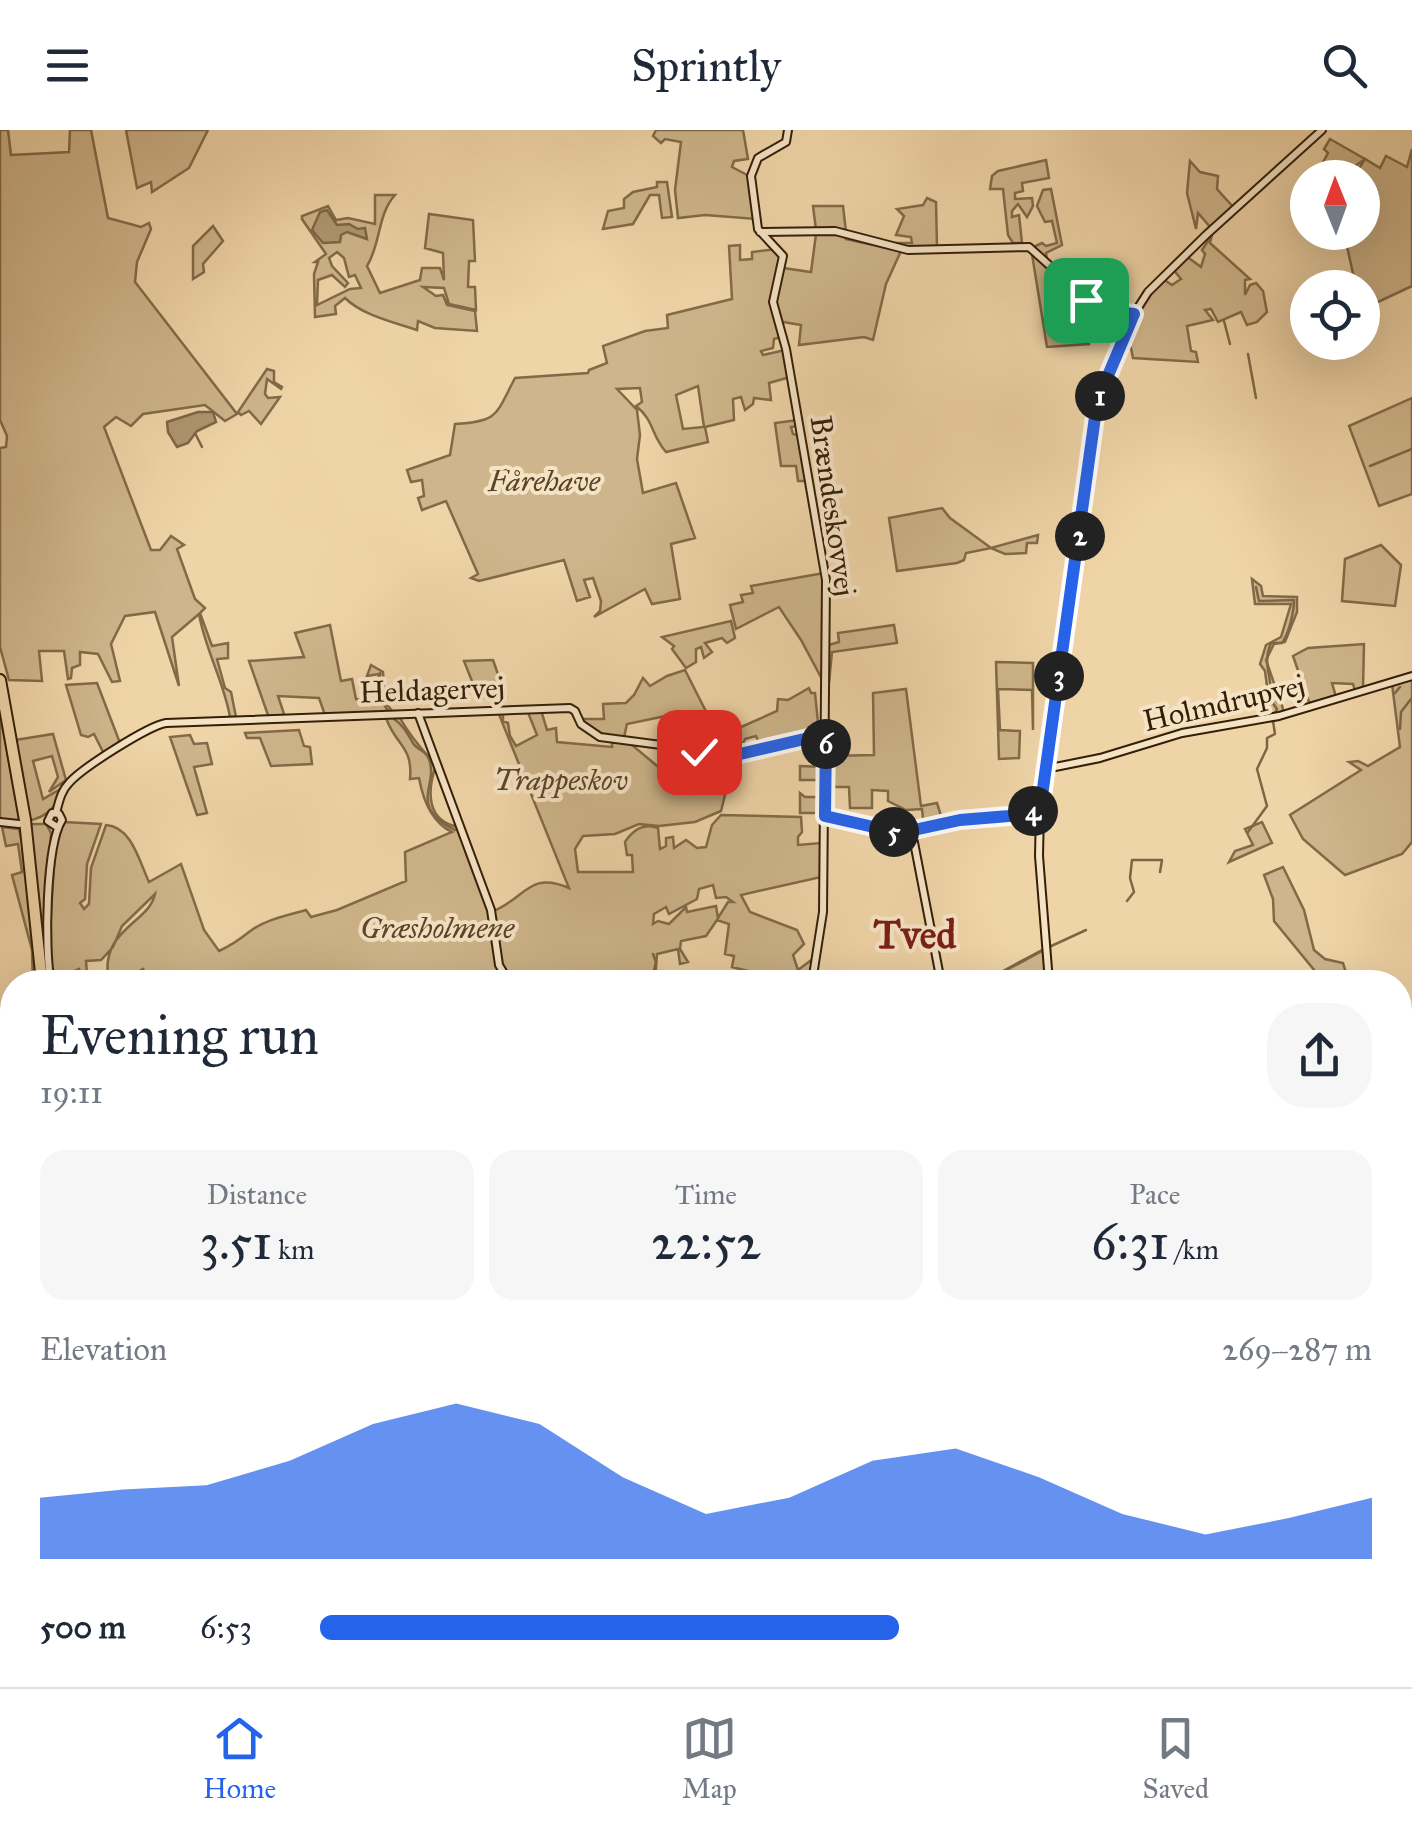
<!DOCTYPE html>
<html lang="en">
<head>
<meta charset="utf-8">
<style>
	body { margin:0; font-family:"IM FELL Great Primer",serif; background:#f6f6f7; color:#1f2937; height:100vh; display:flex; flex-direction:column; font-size:38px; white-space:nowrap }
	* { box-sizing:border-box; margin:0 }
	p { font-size:32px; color:#747a83 }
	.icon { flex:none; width:55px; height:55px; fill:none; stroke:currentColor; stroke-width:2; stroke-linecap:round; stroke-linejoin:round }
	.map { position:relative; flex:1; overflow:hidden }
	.sheet { position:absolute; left:0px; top:840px; width:1412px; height:718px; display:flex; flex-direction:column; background:#fff; border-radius:40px 40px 0 0; box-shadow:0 10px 40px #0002 }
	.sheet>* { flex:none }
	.needle { width:65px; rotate:359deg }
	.controls { position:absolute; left:1290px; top:30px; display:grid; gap:20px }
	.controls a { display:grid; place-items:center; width:90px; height:90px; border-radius:50%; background:#fff; box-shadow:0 10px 40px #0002; font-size:50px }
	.pin { position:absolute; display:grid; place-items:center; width:85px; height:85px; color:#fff; margin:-42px; border-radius:20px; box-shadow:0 5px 15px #0006 }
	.km { position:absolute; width:50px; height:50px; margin:-25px; border-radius:50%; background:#222; color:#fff; font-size:28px; line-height:50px; text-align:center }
	.round { display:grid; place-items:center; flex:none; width:105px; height:105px; border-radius:40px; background:#f6f6f7 }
	.headline { display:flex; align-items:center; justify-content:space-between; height:170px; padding:0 40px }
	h1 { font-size:55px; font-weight:600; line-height:75px }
	.figures { display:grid; grid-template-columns:repeat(3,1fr); gap:15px; height:170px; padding:10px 40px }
	.figures div { display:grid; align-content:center; border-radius:25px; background:#f6f6f7; text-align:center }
	.figures b { font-size:50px; font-weight:600 }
	.figures small { font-size:28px; font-weight:400 }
	.figures p { font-size:28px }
	.chart { height:280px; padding:20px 40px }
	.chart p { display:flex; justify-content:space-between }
	.chart svg { width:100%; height:180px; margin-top:10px; fill:#2563eb; opacity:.7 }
	ul { padding:0 40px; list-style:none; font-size:32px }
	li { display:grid; grid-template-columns:160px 120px 1fr; align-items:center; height:75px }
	li i { height:25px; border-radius:12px; background:#2563eb }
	header { display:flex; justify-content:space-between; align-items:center; height:130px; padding:0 40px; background:#fff; font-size:45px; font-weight:600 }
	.tab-bar { display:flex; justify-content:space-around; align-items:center; height:140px; border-top:2px solid #e0e1e3; background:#fff; font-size:28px; color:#747a83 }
	.tab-bar a { display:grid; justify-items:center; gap:5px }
	.tab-bar .current { color:#2563eb }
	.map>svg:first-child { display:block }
</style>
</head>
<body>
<header><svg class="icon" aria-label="menu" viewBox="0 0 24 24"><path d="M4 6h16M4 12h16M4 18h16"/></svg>Sprintly<svg class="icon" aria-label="search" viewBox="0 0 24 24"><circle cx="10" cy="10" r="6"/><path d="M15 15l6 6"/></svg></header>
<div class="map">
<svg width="1412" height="1557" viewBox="0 0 1412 1557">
	<rect width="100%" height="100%" fill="#efd4a7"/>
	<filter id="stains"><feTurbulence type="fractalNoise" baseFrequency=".002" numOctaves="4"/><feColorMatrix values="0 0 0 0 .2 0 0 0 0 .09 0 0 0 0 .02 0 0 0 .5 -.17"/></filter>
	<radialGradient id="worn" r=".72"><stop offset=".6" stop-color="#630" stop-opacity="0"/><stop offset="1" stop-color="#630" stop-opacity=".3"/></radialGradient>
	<g fill="#cfb58b" stroke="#826a48" stroke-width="2.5" fill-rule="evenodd">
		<path d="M0,0H8L11,25L69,22L70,0H91L108,88L141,97L149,93L151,99L137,132L135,152L237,284L225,291L205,275L143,284L131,296L116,287L104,297L151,420H160L171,406L184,415L177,419L195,469L205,478L200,483L212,516L228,513V528L217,529L225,558L231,562L236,587H230C224,552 205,519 199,484L172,507L179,556L155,482L125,486L111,514L120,551L112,552L98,524L80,522V535L72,538L71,548L68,549L64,521H39L42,551L9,550L0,517V318L6,317L7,306L0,290Z"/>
		<polygon points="126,0 208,0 189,38 152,62 151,52 137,58"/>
		<polygon points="656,0 743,0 748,29 734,31 732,37 749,46 756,89 705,85 678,88 675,60 681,12 665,9 661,13 653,6"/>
		<path d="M1330,9L1365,29C1348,41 1337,53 1316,45L1328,23L1324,19Z"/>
		<polygon points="1412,19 1412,156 1363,179 1362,158 1356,157 1344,103 1362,102 1363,66 1371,51 1356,43 1365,29 1380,38 1386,26 1407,37"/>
		<polygon points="1046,30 1049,48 1022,53 1023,61 1015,63 1015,69 1032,68 1033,76 1027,87 1018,74 1012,81 1012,87 1019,85 1022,113 1013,113 1008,105 1003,59 990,59 992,46 998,41"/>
		<polygon points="1190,31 1200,42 1218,46 1217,59 1234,78 1211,98 1198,83 1196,99 1187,63"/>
		<polygon points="657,52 667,52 672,87 662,88 659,65 650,65 633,94 603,99 608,81 624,78 624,69 633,62 657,57"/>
		<polygon points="1051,59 1062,115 1046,123 1047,130 1071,148 1071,154 1067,154 1071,184 1044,190 1060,189 1063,207 1068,206 1066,189 1073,189 1076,206 1088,206 1089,214 1047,217 1031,118 1042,113 1046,116 1057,113 1052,91 1045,92 1037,76 1043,60"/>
		<path d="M375,65H395C377,85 381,114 367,136L380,163L420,150L422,138H440L444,150L443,123L425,118L429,84L473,90L475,131H469L468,157H475L476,180L449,174L444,158L423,157L436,166L443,165L447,175L475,181L477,201L435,198L418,191L417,200C393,192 362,185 345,168L335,176L336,184L315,187L314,144L318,132H315L326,124L302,89V86L328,76L336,90L348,88L375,94ZM337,122L344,128L349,147L355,145L361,158L350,159L317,175L318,150L332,145L345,157L348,153L332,136L329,128Z"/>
		<polygon points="927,68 936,72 937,117 904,119 890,113 912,113 911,107 896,105 904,86 897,79 923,75"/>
		<polygon points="813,76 843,76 846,102 816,100"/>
		<polygon points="213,96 223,111 203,134 204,142 193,149 193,116"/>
		<path d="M816,104H842L846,109L901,121L886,154L873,210L864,207L799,215L801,195L783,192L781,207L774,209L773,218L761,221L763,225L785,220L790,247L769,253L771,270L754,268L753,274L745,280L741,267L733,269L734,290L705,297L708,312L666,322C651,305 654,290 636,276L642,272L640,258L617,259L637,280L640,305L637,329L643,363L676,353L695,408L671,414L680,469L652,474L645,459L594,487L600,481L601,471L593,448L584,450L590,467L577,471L564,430L479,451L471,448L478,444L446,371L422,380L418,368L424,366L422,350L411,352L407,340L450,325L455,294C499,291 495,286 515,248L588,243L589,240L607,233L603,216L645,201L668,198L667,185L732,169L729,116L740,115V130L752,129V122L778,119L781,123L774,166L783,138L811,142ZM698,256L704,297L683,299L676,265Z"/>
		<polygon points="1212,105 1210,113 1250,149 1245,150 1245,165 1250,155 1256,153 1263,161 1267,182 1257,192 1247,195 1241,182 1218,192 1211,179 1205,180 1213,190 1187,196 1191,221 1196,222 1198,232 1133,228 1131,218 1121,218 1136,183 1163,149 1172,155 1181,149 1173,139 1186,126 1201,137 1205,124 1202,120"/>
		<polygon points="267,239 274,241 274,252 282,257 281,259 267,249 265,264 268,268 280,267 261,294 249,281 241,285 238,282"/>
		<polygon points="1412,268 1412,364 1379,376 1349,296"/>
		<polygon points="798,290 798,296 791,297 793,304 801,306 808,351 798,351 796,336 781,336 775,293"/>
		<polygon points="942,378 950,388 991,418 1038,405 1037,413 1027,413 1026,423 1005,424 991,418 966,423 964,430 957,433 897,441 889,388"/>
		<polygon points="1381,415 1401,435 1395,476 1342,471 1345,429"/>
		<polygon points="824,443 824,553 801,510 779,477 736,499 730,475 743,472 741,465 753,463 751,456"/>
		<polygon points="1252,449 1261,456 1263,466 1297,467 1297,482 1285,512 1274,514 1266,530 1276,559 1277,572 1281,572 1284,583 1271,587 1265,541 1260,534 1266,515 1281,507 1291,474 1255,474"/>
		<polygon points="731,491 735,508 727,513 722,508 705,513 712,522 704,528 701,517 696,519 696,532 686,538 672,519 674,516 662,507"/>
		<polygon points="330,495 341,551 352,549 356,569 378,570 379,544 367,546 371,535 383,542 385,572 393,582 325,585 319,568 278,566 285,587 269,588 249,531 304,527 295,503"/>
		<polygon points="894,495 897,513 832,522 829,553 825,516 839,512 838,503"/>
		<polygon points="1364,514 1363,559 1355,561 1353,554 1332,553 1336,567 1310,575 1293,526 1308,518"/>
		<polygon points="493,530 506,567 499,569 493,554 484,556 485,567 479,569 464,531"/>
		<polygon points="996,532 1033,533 1033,600 1032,560 998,559 1000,600 1020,601 1019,628 999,629"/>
		<polygon points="685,540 724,617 707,620 685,582 627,594 624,607 603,607 579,589 604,589 603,574 626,573 634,565 643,548 650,556 667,546"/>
		<polygon points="1412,548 1412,712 1402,724 1345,745 1303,709 1290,685 1361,640 1349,632 1358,631 1368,636 1400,617 1392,554"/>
		<polygon points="97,553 120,613 104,624 94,604 88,607 81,605 66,555"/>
		<polygon points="809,558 811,563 815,563 819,602 761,618 756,606 745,609 739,623 732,601 777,581 778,569 788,570"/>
		<polygon points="906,559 921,676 937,673 943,692 924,698 922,679 906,680 888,671 888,661 872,660 872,678 850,678 849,657 828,657 828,626 874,625 873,563"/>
		<path d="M527,580H541L547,600L556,598L557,612L612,617V610H626L662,640L681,638L673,618L696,622L703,633L731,628V641L721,681L695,692L659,696L639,694L615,704L583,706L575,719L578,742H633L632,725H627L625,712C633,700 644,693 658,698L660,719L666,716V708L673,707L674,718L686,710L697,718L706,717L712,695L721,685L801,687L802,702L798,707V715L821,713V747L741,765L750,782L797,800L804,814L793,825L798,840L814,828L809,852H752V842L732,837L734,826L725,824L729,794L717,790L706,806L681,811L680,819L688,832L680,834L678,819L657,824L655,852H151L143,839L130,847L132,852H109C98,799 149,794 155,764L122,796L113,817L101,830L86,831L87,844L83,849L79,839L53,851L49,814L56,702L64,692L101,694L87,734L85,769L80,773L84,779L89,774L91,738L106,695C132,697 139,731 149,752L181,734L204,800L219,821C232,815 239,810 249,802C264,790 288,785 306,780L311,787L337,780L406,751L405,722L452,702C431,692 423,670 419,648L410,649C413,616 396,616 386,588L399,586C409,605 423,621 436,635C427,661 426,692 459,697L491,782C525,770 528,740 569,758L498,582L503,583V591L508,593L510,606L516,616L537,605ZM713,755L716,768L726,767L733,772H728L718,788L716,776L687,782L686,777L669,794L658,791L653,794L654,784L666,777L669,784L697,769L699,759Z"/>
		<polygon points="0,582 20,693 4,692 0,689"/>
		<polygon points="299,600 304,616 310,617 312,634 271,636 260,608 247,608 245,603"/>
		<path d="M53,604L66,650L49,662L58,647L52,626L33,631L43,669L64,657C55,677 50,686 28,691L15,610Z"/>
		<polygon points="190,605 194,614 207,613 212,634 194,637 207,683 197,685 170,607"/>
		<polygon points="800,636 825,637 821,683 800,683 800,663 805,667 820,667 820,650 800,650"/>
		<polygon points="1262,692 1272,713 1229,732 1235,721 1253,715 1245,699"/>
		<polygon points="29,694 46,694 51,703 45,817 49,852 44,852"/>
		<polygon points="2,697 19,699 22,712 36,852 33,852 32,820 12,745 22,742 18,714 6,716"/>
		<polygon points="1283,737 1304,780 1314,820 1325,829 1343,833 1349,852 1324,852 1274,791 1273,769 1264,745"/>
		<polygon points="1044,820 1047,852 1001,852 1005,851 1003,842"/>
		<polygon points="1400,972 1412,973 1412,1033 1400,1038"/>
		<polygon points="1400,1309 1412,1312 1412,1406 1400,1409"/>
		<polygon points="12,1405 12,1545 139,1545 139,1557 31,1554 18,1557 15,1554 15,1557 0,1557 0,1546 10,1541 0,1535 5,1530 0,1523 0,1406"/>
		<polygon points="1412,1408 1412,1521 1403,1525 1412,1525 1400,1529 1400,1411"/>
		<path d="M1020,1545H1123V1555C1145,1550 1164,1552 1186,1553C1210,1553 1233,1546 1255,1557H981L982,1553L1005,1551Z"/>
	</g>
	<g fill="#af9670" stroke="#7e6645" stroke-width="2.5">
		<polygon points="327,80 337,95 349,94 358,99 365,98 367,109 347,102 341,105 340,112 323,113 312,100 320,82"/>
		<polygon points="198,282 213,282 216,292 197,301 188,313 177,317 168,302 167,292"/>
		<polygon points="868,1545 920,1545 925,1548 927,1545 936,1545 944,1557 887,1557"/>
	</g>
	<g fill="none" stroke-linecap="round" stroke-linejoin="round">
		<g stroke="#7e6645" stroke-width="2.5">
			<polyline points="1224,191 1230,214"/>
			<polyline points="1248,224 1256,268"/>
			<polyline points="195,303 202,317"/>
			<polyline points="1370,336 1412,319"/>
			<path d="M1256,457L1259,471L1294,470C1294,482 1289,503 1282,513H1271C1261,536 1274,547 1270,569L1277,579L1275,583"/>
			<polyline points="380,543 382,571 388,581"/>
			<polyline points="1395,563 1400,557"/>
			<path d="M394,589C404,596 407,603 413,613C417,620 426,620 429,629C439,656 407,676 455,700"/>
			<polyline points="1400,599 1401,582 1411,569"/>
			<polyline points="1248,702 1267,676 1257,639 1267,618 1267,608 1275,604 1273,591"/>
			<polyline points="1127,771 1134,762 1130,748 1132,730 1162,730 1160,742"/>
			<polyline points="1047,818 1086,800"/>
			<polyline points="651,852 656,832 653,824"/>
			<polyline points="1007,852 1003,841 1044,819"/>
			<polyline points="4,1487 12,1498"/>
			<polyline points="6,1531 12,1529"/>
			<polyline points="120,1545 126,1551"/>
			<polyline points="180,1545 185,1557"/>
			<polyline points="1208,1546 1209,1545"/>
			<polyline points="1126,1550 1126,1552"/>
			<polyline points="19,1554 27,1555"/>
			<polyline points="38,1556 47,1557"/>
			<polyline points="55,1557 60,1545"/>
			<polyline points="104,1557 105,1552"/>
		</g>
		<g stroke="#5f492a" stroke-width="2.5" stroke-dasharray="12 10" stroke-linecap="butt">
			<polyline points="892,1545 911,1557"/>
			<polyline points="807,1557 815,1545"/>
		</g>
		<g stroke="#341f05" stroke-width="10">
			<g id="secondary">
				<polyline points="788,0 786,12 758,28 751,46 758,99 783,126 773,172 786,219 826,450 823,782 812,852"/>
				<polyline points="760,102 835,101 908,120 1029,117 1079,162 1090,178 1134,184"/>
				<polyline points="418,583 491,780 499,835 509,852"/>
				<polyline points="1045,639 1100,628 1182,603 1279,586 1412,546"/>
				<path d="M56,683C59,672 61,661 69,653C82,638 148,596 166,593L570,578L575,581L581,594L600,607L684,618L699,622L711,631L827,603"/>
				<polyline points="826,686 900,703 960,690 1040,680"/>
				<polyline points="0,692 19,694"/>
				<polyline points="912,702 941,852"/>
				<path d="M51,852C44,821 46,715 62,690L59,684L52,683L48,691L57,697"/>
				<polyline points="1049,852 1039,726 1040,680 1090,316 1104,255 1134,184 1148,162 1206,105 1322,0"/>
				<polyline points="1400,966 1412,967"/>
				<polyline points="1400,1053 1412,1048"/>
				<polyline points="0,1259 12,1264"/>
				<polyline points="141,1545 143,1557"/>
				<polyline points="428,1545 483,1551 529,1545"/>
				<polyline points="571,1545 585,1557"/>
				<polyline points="786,1545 787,1557"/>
				<polyline points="971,1545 986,1551 1015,1545"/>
				<polyline points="1348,1545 1373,1552"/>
				<polyline points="1375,1545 1374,1553 1380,1556 1384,1550 1378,1545"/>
				<polyline points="359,1548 394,1545"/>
				<polyline points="1384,1549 1396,1550 1403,1557"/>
				<polyline points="219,1557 243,1553"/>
				<polyline points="239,1557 307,1552"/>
				<polyline points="748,1557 751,1545"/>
			</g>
		</g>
		<g stroke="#341f05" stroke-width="11">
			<g id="primary">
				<polyline points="0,1222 12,1219"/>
				<polyline points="304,1552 345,1545"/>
				<polyline points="333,1557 332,1549 362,1545"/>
			</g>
		</g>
		<g stroke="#341f05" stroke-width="14">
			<polyline id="highway" points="0,550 25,690 42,852"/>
		</g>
		<use href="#secondary" stroke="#f5e3c6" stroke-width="6"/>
		<use href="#primary" stroke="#efd4a7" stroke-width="8"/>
		<use href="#highway" stroke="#efd4a7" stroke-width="10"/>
		<g stroke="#341f05" stroke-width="6">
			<g id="rail">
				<polyline points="0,1122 12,1135"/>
				<polyline points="186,1545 188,1557"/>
				<polyline points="757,1557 759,1545"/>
			</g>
		</g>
		<use href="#rail" stroke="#f5e3c6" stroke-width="2.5" stroke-dasharray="8" stroke-linecap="butt"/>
		<g stroke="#341f05" stroke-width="11" stroke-linecap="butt">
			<polyline id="primary-bridge" points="336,1545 337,1553"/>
		</g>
		<use href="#primary-bridge" stroke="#efd4a7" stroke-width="8"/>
	</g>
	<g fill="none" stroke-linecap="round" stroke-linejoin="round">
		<g stroke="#fff" stroke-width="20">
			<polyline id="route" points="699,622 714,630 826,604 825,686 900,703 960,690 1009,686 1040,680 1095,287 1104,255 1134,184 1092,179 1086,170"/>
		</g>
		<use href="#route" stroke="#2563eb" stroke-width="12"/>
	</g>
	<g text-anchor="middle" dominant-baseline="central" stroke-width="8" stroke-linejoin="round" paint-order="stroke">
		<g font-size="30" font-style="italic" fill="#5b4426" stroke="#f5e3c6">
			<text x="544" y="351">Fårehave</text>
			<text x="561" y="650">Trappeskov</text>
			<text x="437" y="798">Græsholmene</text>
		</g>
		<g font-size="30" fill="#341f05" stroke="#f5e3c6">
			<text transform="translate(833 376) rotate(82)">Brændeskovvej</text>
			<text transform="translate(432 560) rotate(-2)">Heldagervej</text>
			<text transform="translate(1224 573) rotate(-13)">Holmdrupvej</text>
		</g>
		<g font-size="40" font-weight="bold" fill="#7a1f14" stroke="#f5e3c6">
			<text x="915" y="804">Tved</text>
		</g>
	</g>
	<rect width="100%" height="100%" filter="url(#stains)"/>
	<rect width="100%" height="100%" fill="url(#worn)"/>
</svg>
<div class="controls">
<a><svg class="needle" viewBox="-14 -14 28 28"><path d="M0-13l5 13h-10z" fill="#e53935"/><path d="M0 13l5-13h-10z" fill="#747a83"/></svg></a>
<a><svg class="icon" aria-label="locate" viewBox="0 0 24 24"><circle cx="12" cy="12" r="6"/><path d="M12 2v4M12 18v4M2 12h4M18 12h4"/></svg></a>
</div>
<div class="pin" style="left:1086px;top:170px;background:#1e9e55"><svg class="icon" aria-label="arrive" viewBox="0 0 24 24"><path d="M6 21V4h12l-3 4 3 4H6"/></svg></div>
<div class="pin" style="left:699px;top:622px;background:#d93025"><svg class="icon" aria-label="check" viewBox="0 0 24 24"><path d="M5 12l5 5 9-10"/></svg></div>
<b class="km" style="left:1100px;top:266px">1</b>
<b class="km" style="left:1080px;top:406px">2</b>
<b class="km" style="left:1059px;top:546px">3</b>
<b class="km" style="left:1033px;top:681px">4</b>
<b class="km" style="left:894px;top:702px">5</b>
<b class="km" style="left:826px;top:614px">6</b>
<section class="sheet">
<div class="headline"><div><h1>Evening run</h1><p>19:11</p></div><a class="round"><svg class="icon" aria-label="share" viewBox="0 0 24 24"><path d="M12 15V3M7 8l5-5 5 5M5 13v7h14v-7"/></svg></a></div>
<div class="figures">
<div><p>Distance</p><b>3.51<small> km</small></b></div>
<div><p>Time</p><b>22:52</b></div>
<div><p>Pace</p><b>6:31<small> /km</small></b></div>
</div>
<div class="chart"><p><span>Elevation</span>269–287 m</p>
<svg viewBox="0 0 160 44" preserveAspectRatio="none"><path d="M0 44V29L10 27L20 26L30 20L40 11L50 6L60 11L70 24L80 33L90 29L100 20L110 17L120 24L130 33L140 38L150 34L160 29V44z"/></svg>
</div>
<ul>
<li><b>500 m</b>6:53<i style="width:55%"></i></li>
</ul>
</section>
</div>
<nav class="tab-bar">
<a class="current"><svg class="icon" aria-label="home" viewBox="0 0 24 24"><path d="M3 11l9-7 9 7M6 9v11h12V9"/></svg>Home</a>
<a><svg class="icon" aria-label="map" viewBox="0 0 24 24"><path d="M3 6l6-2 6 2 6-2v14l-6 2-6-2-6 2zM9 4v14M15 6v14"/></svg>Map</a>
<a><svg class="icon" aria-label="saved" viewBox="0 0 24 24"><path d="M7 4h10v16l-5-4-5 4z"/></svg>Saved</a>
</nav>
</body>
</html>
